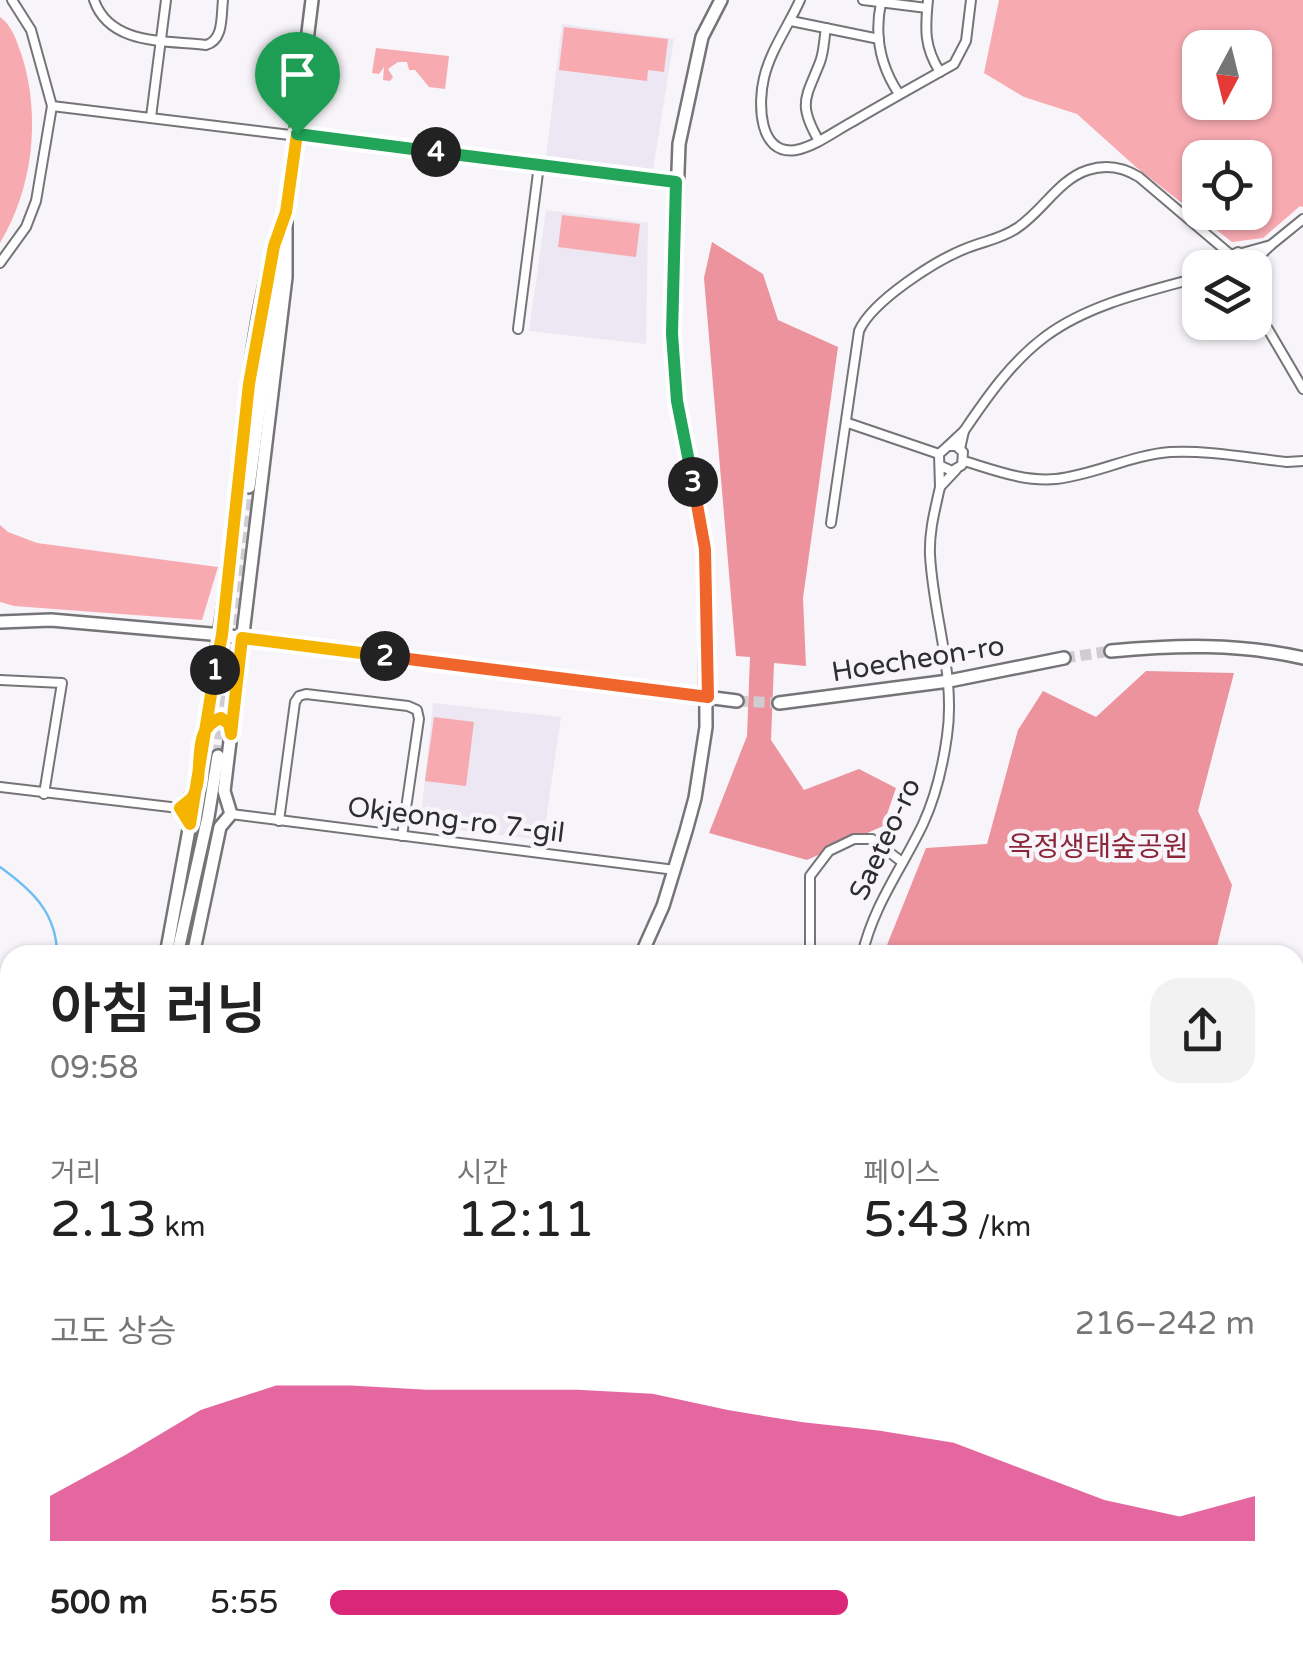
<!DOCTYPE html>
<html lang="ko">
<head>
<meta charset="utf-8">
<style>
	body { margin:0; font-family:"Varela Round","Noto Sans KR",sans-serif; background:#f2f2f2; color:#222; height:100vh; display:flex; flex-direction:column; font-size:38px; white-space:nowrap }
	* { box-sizing:border-box; margin:0 }
	p { font-size:32px; color:#767676 }
	.icon { flex:none; width:55px; height:55px; fill:none; stroke:currentColor; stroke-width:2; stroke-linecap:round; stroke-linejoin:round }
	.map { position:relative; flex:1; overflow:hidden }
	.sheet { position:absolute; left:0px; top:945px; width:1305px; height:718px; display:flex; flex-direction:column; background:#fff; border-radius:30px 30px 0 0; box-shadow:0 2px 8px #0004 }
	.sheet>* { flex:none }
	.needle { width:65px; rotate:187deg }
	.controls { position:absolute; left:1182px; top:30px; display:grid; gap:20px }
	.controls a { display:grid; place-items:center; width:90px; height:90px; border-radius:20px; background:#fff; box-shadow:0 2px 8px #0004; font-size:50px }
	.pin { position:absolute; display:grid; place-items:center; width:85px; height:85px; color:#fff; margin:-102px -42px; border-radius:50% 50% 50% 0; rotate:-45deg; box-shadow:0 0 10px #0007 }
	.pin .icon { rotate:45deg }
	.km { position:absolute; width:50px; height:50px; margin:-25px; border-radius:50%; background:#222; color:#fff; font-size:28px; line-height:50px; text-align:center }
	.round { display:grid; place-items:center; flex:none; width:105px; height:105px; border-radius:30px; background:#f2f2f2 }
	.head { display:flex; align-items:center; justify-content:space-between; height:170px; padding:0 50px }
	h1 { font-size:55px; font-weight:600; line-height:75px }
	.figures { display:grid; grid-template-columns:repeat(3,1fr); gap:15px; height:170px; padding:10px 50px }
	.figures div { display:grid; align-content:center }
	.figures b { font-size:50px; font-weight:600 }
	.figures small { font-size:28px; font-weight:400 }
	.figures p { font-size:28px }
	.chart { height:280px; padding:20px 50px }
	.chart p { display:flex; justify-content:space-between }
	.chart svg { width:100%; height:180px; margin-top:10px; fill:#db2777; opacity:.7 }
	ul { padding:0 50px; list-style:none; font-size:32px }
	li { display:grid; grid-template-columns:160px 120px 1fr; align-items:center; height:75px }
	li i { height:25px; border-radius:12px; background:#db2777 }
	.map>svg:first-child { display:block }
</style>
</head>
<body>
<div class="map">
<svg width="1303" height="1662" viewBox="0 0 1303 1662">
	<rect width="100%" height="100%" fill="#f7f5f9"/>
	<g fill="#ece7f2">
		<polygon points="562,24 674,39 653,170 546,157"/>
		<polygon points="546,210 648,223 646,344 529,331"/>
		<polygon points="433,703 561,717 543,840 420,826"/>
		<polygon points="1068,1653 1189,1653 1195,1662 1075,1662"/>
	</g>
	<g fill="#f8aab1" fill-rule="evenodd">
		<path d="M999,0H1303V207L1300,206L1263,238L1232,242L1137,168L1077,114L1024,97L984,73ZM1200,48H1255V102H1200ZM1200,158H1255V212H1200Z"/>
		<path d="M0,17C12,25 17,42 22,56C41,118 33,188 0,243Z"/>
		<polygon points="564,27 668,39 664,72 648,70 647,81 559,70"/>
		<polygon points="376,48 449,56 445,89 429,87 415,70 409,70 407,62 398,62 388,69 393,77 390,81 383,80 384,67 379,74 372,73"/>
		<polygon points="562,215 640,224 636,257 558,247"/>
		<polygon points="0,525 8,532 37,543 218,567 202,620 14,606 0,602"/>
		<polygon points="434,717 474,722 466,786 425,781"/>
	</g>
	<g fill="#ec939d">
		<polygon points="712,242 763,274 778,320 838,347 803,598 806,666 774,663 771,740 804,790 859,769 896,788 883,826 807,860 709,833 747,736 750,657 736,656 704,278"/>
		<polygon points="1146,671 1234,673 1198,811 1232,885 1215,955 883,955 926,848 987,844 1018,730 1043,691 1096,717"/>
		<polygon points="1295,997 1303,1001 1303,1503 1295,1502"/>
	</g>
	<g fill="none" stroke-linecap="round" stroke-linejoin="round">
		<g stroke="#6ebef1" stroke-width="2.5">
			<path d="M0,867C32,890 57,913 57,955"/>
			<polyline points="207,1652 213,1662"/>
		</g>
		<g stroke="#cfcdd1" stroke-width="11" stroke-dasharray="11 5.5" stroke-linecap="butt">
			<polyline points="1064,658 1111,651"/>
			<polyline points="737,701 779,703"/>
			<polyline points="218,756 249,487"/>
		</g>
		<g stroke="#757477" stroke-width="12">
			<g id="street">
				<path d="M94,0C110,46 166,40 206,45C224,40 221,16 223,0"/>
				<path d="M800,0C789,25 770,51 764,78C758,102 758,156 796,150C816,146 835,131 852,122C886,102 920,83 954,64L966,41L971,0"/>
				<polyline points="863,0 927,8"/>
				<path d="M928,0C925,29 924,47 940,72"/>
				<path d="M881,3C874,36 881,67 899,94"/>
				<polyline points="791,21 879,39"/>
				<polyline points="52,106 676,182"/>
				<polyline points="151,117 166,0"/>
				<path d="M819,141C797,103 806,98 820,62C824,52 824,39 826,28"/>
				<polyline points="1271,245 1303,219"/>
				<polyline points="1242,253 1271,245 1249,266"/>
				<polyline points="0,263 26,227 36,201 52,106 31,30 12,0"/>
				<polyline points="1227,268 1228,257 1238,252 1248,258 1249,268"/>
				<polyline points="1255,307 1303,389"/>
				<polyline points="518,329 539,165"/>
				<polyline points="848,423 939,454"/>
				<path d="M964,431C987,397 1012,361 1046,336C1089,304 1149,291 1200,277"/>
				<polyline points="948,446 964,431 960,449"/>
				<path d="M964,461C994,470 1024,482 1056,479C1094,475 1131,455 1170,452C1208,450 1249,458 1287,462L1303,461"/>
				<polyline points="941,466 952,471 962,465 963,452 956,446 948,446 939,454 940,487 956,470"/>
				<path d="M831,523L859,331C872,301 936,260 967,248C984,241 1001,239 1017,228C1042,212 1059,179 1088,170C1106,164 1123,167 1139,177L1231,255"/>
				<polyline points="0,680 62,683 44,794"/>
				<polyline points="0,787 179,808"/>
				<polyline points="231,814 675,870"/>
				<polyline points="279,821 295,702 299,696 306,694 408,706 417,710 419,719 402,836"/>
				<polyline points="810,955 810,876 829,851 854,839 872,839 902,862"/>
				<path d="M862,955C874,904 901,870 923,824C935,798 943,765 947,736C956,675 933,615 930,555C929,531 935,510 940,487"/>
				<polyline points="0,1263 10,1264"/>
				<polyline points="0,1377 10,1378"/>
				<polyline points="0,1522 10,1521"/>
				<polyline points="0,1573 10,1570"/>
				<polyline points="1295,1648 1303,1649"/>
				<polyline points="17,1656 17,1662"/>
				<polyline points="1247,1662 1264,1652"/>
			</g>
		</g>
		<g stroke="#757477" stroke-width="16">
			<g id="secondary">
				<polyline points="285,219 312,0"/>
				<polyline points="249,487 281,247"/>
				<polyline points="0,622 51,620 222,635 737,701"/>
				<path d="M1111,651C1176,645 1238,643 1303,658"/>
				<polyline points="779,703 949,681 1064,658"/>
				<path d="M166,955L190,824L179,808L194,793C209,701 224,613 234,521C245,422 251,305 286,212"/>
				<polyline points="177,955 208,817 218,756"/>
				<polyline points="193,955 220,827 231,814 224,791 286,277 286,217"/>
				<polyline points="641,955 663,906 686,831 695,798 706,727 705,549 677,401 672,334 679,144 702,37 721,0"/>
				<polyline points="0,1602 10,1600"/>
				<polyline points="451,1652 452,1662"/>
				<polyline points="77,1662 78,1652"/>
			</g>
		</g>
		<use href="#street" stroke="#fff" stroke-width="8"/>
		<use href="#secondary" stroke="#fff" stroke-width="11"/>
	</g>
	<g fill="none" stroke-linecap="round" stroke-linejoin="round">
		<g stroke="#fff" stroke-width="20">
			<polyline id="split-1" points="215,670 222,635 249,384 274,246 286,212 297,134"/>
		</g>
		<g stroke="#fff" stroke-width="20">
			<path id="split-2" d="M215,670L190,824L180,808C181,807 190,800 192,798C207,774 188,729 221,718L229,724L231,734L242,638L385,656"/>
		</g>
		<g stroke="#fff" stroke-width="20">
			<polyline id="split-3" points="385,656 708,697 705,549 693,482"/>
		</g>
		<g stroke="#fff" stroke-width="20">
			<polyline id="split-4" points="436,152 676,182 672,334 677,401 693,482"/>
		</g>
		<g stroke="#fff" stroke-width="20">
			<polyline id="split-5" points="297,134 436,152"/>
		</g>
		<use href="#split-1" stroke="#f5b400" stroke-width="12"/>
		<use href="#split-2" stroke="#f5b400" stroke-width="12"/>
		<use href="#split-3" stroke="#f0652b" stroke-width="12"/>
		<use href="#split-4" stroke="#22a559" stroke-width="12"/>
		<use href="#split-5" stroke="#22a559" stroke-width="12"/>
	</g>
	<g text-anchor="middle" dominant-baseline="central" stroke-width="9" stroke-linejoin="round" paint-order="stroke">
		<g font-size="28" fill="#2e2d2f" stroke="#f7f5f9">
			<text transform="translate(918 659) rotate(-9)">Hoecheon-ro</text>
			<text transform="translate(456 820) rotate(7)">Okjeong-ro 7-gil</text>
			<text transform="translate(885 839) rotate(-65)">Saeteo-ro</text>
		</g>
		<g font-size="28" fill="#8b253a" stroke="#f7f5f9">
			<text x="1098" y="847">옥정생태숲공원</text>
		</g>
	</g>
</svg>
<div class="controls">
<a><svg class="needle" viewBox="-14 -14 28 28"><path d="M0-13l5 13h-10z" fill="#e53935"/><path d="M0 13l5-13h-10z" fill="#767676"/></svg></a>
<a><svg class="icon" aria-label="locate" viewBox="0 0 24 24"><circle cx="12" cy="12" r="6"/><path d="M12 2v4M12 18v4M2 12h4M18 12h4"/></svg></a>
<a><svg class="icon" aria-label="layers" viewBox="0 0 24 24"><path d="M12 4l9 5-9 5-9-5zM3 14l9 5 9-5"/></svg></a>
</div>
<div class="pin" style="left:297px;top:134px;background:#1e9e55"><svg class="icon" aria-label="arrive" viewBox="0 0 24 24"><path d="M6 21V4h12l-3 4 3 4H6"/></svg></div>
<b class="km" style="left:215px;top:670px">1</b>
<b class="km" style="left:385px;top:656px">2</b>
<b class="km" style="left:693px;top:482px">3</b>
<b class="km" style="left:436px;top:152px">4</b>
<section class="sheet">
<div class="head"><div><h1>아침 러닝</h1><p>09:58</p></div><a class="round"><svg class="icon" aria-label="share" viewBox="0 0 24 24"><path d="M12 15V3M7 8l5-5 5 5M5 13v7h14v-7"/></svg></a></div>
<div class="figures">
<div><p>거리</p><b>2.13<small> km</small></b></div>
<div><p>시간</p><b>12:11</b></div>
<div><p>페이스</p><b>5:43<small> /km</small></b></div>
</div>
<div class="chart"><p><span>고도 상승</span>216–242 m</p>
<svg viewBox="0 0 160 44" preserveAspectRatio="none"><path d="M0 44V33L10 23L20 12L30 6L40 6L50 7L60 7L70 7L80 8L90 12L100 15L110 17L120 20L130 27L140 34L150 38L160 33V44z"/></svg>
</div>
<ul>
<li><b>500 m</b>5:55<i style="width:56%"></i></li>
</ul>
</section>
</div>
</body>
</html>
